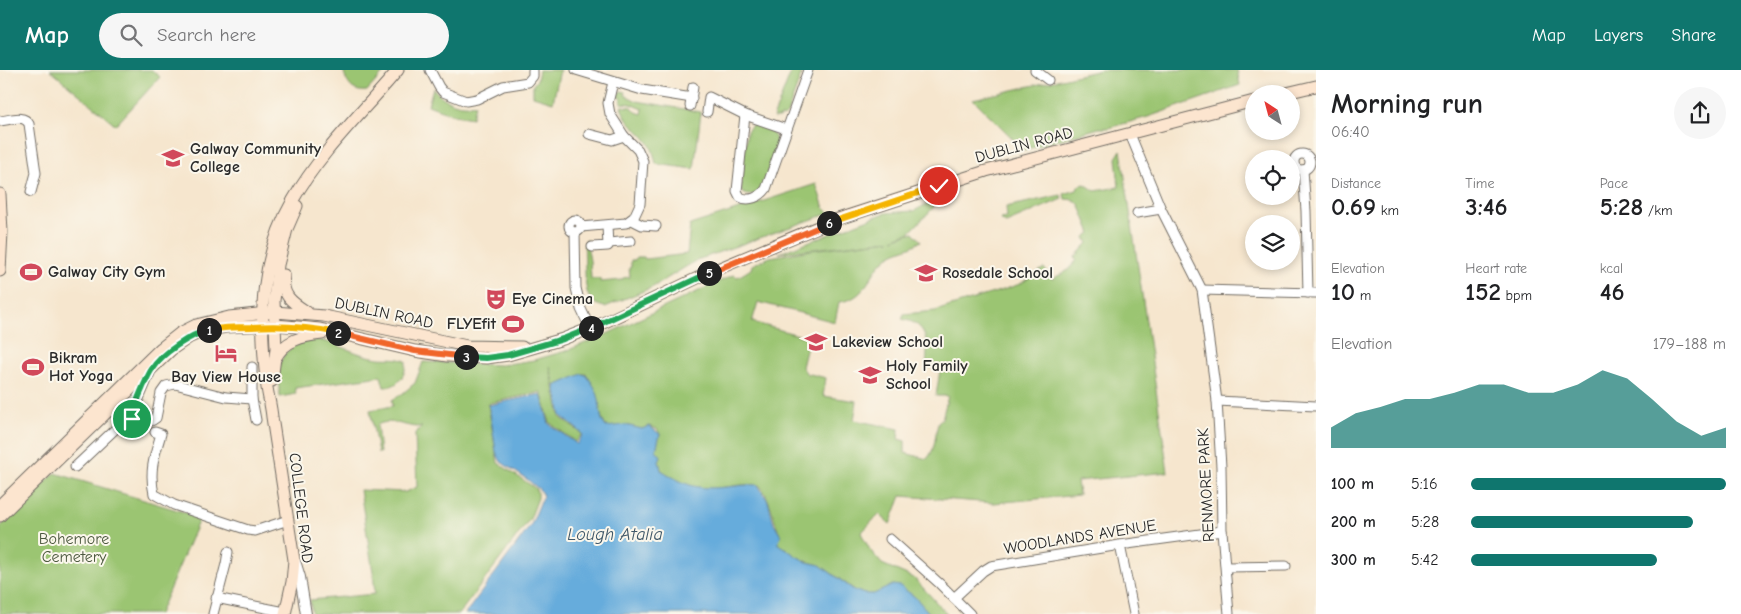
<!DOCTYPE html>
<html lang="en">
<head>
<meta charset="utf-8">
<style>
	body { margin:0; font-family:"Comic Neue",sans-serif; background:#f6f6f6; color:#202124; height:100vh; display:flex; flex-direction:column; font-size:19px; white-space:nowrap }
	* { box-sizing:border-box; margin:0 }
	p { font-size:16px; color:#757577 }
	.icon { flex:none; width:28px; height:28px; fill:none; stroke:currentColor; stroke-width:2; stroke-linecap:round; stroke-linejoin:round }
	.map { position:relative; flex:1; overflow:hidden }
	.side { display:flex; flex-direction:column; background:#fff; width:425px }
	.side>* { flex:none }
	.needle { width:32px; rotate:324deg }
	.buttons { position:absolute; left:1245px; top:15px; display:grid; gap:10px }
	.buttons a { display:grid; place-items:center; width:55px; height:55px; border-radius:50%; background:#fff; box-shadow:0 2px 8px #0003; font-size:25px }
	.pin { position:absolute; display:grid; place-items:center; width:42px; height:42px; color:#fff; margin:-21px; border:2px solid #fff; border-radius:50%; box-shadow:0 1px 5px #0007 }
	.km { position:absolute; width:25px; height:25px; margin:-12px; border-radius:50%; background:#222; color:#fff; font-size:14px; line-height:25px; text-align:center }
	.round { display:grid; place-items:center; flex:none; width:52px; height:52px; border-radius:26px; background:#f6f6f6 }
	.head { display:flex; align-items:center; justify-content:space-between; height:85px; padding:0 15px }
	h1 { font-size:28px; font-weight:800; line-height:38px }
	.figures { display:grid; grid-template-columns:repeat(3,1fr); gap:8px; height:85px; padding:5px 15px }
	.figures div { display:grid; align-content:center }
	.figures b { font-size:25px; font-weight:800 }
	.figures small { font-size:14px; font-weight:400 }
	.figures p { font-size:14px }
	.chart { height:140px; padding:10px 15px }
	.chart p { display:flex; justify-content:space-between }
	.chart svg { width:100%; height:90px; margin-top:5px; fill:#0f766e; opacity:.7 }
	ul { padding:0 15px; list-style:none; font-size:16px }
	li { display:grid; grid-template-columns:80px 60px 1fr; align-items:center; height:38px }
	li i { height:12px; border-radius:6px; background:#0f766e }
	header { display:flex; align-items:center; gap:30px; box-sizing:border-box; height:70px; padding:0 25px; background:#0f766e; color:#fff }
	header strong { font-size:24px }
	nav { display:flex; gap:28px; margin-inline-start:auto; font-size:18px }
	.search { width:350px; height:45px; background:#f6f6f6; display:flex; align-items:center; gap:12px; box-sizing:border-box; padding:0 18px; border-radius:28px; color:#757577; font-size:19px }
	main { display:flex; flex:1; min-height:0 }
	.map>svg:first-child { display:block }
</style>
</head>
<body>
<header>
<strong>Map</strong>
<div class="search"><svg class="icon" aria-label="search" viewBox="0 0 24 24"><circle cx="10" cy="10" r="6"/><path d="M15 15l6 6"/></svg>Search here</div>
<nav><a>Map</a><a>Layers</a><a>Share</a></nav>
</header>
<main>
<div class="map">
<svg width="1316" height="544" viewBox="0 0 1316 544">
	<rect width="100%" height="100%" fill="#fbf7ec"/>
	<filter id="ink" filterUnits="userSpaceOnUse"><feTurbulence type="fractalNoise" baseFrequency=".02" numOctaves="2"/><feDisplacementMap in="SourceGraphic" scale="10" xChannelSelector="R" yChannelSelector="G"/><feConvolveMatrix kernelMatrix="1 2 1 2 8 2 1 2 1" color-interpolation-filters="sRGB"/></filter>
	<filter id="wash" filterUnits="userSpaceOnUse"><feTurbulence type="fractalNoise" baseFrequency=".0096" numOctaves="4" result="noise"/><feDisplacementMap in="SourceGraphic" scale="20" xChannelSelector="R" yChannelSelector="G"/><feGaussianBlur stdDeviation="1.12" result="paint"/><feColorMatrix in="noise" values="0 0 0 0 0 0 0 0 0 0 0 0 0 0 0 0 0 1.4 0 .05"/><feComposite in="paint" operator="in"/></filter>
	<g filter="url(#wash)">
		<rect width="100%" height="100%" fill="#f6e6ce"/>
		<g fill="#9bc572" stroke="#63784e">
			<polygon points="50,0 152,0 160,7 116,55"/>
			<path d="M343,0H386L367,21C352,23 347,14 343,0Z"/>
			<polygon points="539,0 560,0 553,32 533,26 533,15 537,10"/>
			<polygon points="792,0 803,0 787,44 784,47 782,46 778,48 773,48"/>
			<polygon points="1101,0 1237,0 1240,15 1148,47 1108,58 1099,58 1024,80 973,29"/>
			<path d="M433,18C443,31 460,38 475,34L472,48L454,45L428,35Z"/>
			<path d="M621,21L626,22L625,25L637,31L701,42L694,99L656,94C654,84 652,76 645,68C636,58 624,50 621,36L632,37L636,42L642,44L643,39L631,34L621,33V28L616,26Z"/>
			<path d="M752,55C764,54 774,61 777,72C775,80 767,113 762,118C756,125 748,128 741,121L747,61Z"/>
			<path d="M1121,80L1168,402L1077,411L1079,425L994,433L901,426L890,454L879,444L861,463L870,480L882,494L914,508L947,544H930L915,527L900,516L893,515L874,524H864L855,520L820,495L808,492L796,486L778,473L781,466C773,451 771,427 759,415C748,414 738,415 727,417C696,420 687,416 661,400L659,391L661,386L656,380L660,364L657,359L649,356L642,359L626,355L607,357C599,349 601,336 598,326C595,318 591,311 586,304H582L555,316L550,297L560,347L582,364L576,372L550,353L541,322L490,333L488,335L498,393L535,418L538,423V428L530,449L459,544H312L310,530L375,524L373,502L360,420L406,422L417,417L415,363L422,357C418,357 414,357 410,356C399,354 388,349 377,355L380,383H378L370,340L393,336L392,330L402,324L415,313L423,292L501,295L534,290L566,281L607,264L733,205L738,207L751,199L752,195L770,187L811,180L890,170L779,183L885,143L914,141L955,119L935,136L910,162L893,169L913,162L921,171C909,180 893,180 883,191C867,208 866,229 839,232L835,252L758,232L752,252L809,268L802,297L807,304L809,305L810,304L826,308L823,326L857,331L854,350L899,359L898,369L905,371V383L927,389C937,378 934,364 939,351L942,349L948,326H936L940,300L926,296C928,273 929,254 902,249L904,244L935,241L1003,220L1020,214L1044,198L1052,209L1067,201L1077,190L1075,187L1088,173L1085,167L1091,163L1079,134L1074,130L1065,129L1064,124L1077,120L1078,116L1085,114L1095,121L1119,117L1116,88Z"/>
			<path d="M816,114L824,138L830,143L697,190L653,217L605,237C599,236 592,233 589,227C583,215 586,189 584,175L586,169L590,191L591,209H600V212L622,210L623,208L630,207L629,198L631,197V190H635L636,187H644L645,189L687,184L690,155Z"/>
			<polygon points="1061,125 1062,129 1006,153 1002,151 1001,149 1007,148 1006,137"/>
			<path d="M319,270C340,274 358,286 379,288C389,289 397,287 406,291C406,305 399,317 384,317L381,306L295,318L296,324L280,327C275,293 280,273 319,270Z"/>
			<polygon points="55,403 200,447 159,544 0,544 0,457"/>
		</g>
		<path fill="#66acdc" stroke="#486c84" d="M582,304L586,305C592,312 597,320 599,330C600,339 600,350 606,357L625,355L642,359L649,356L660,364L656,380L661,386L659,391L661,400C686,416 697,420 727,417C738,416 748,414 758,415L768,431L774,454L781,466L778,473L796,486L807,492L820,495L854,520L864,524H874L893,515L900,516L915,527L930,544H465L531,455L543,426L540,420L528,410L501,392L496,382L489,335L541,324L549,354L577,374L583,364L561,346L555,316Z"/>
	</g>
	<g filter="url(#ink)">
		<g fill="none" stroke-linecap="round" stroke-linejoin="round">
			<g stroke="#726c64" stroke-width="11">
				<g id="minor">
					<polyline points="430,0 439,17 443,22 466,31 477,29 503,16 528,12 533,6 533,0"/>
					<polyline points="576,0 642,20 692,28"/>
					<polyline points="1035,0 1048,10"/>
					<polyline points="690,36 693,17"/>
					<polyline points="707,42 709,27 745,45 786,59"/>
					<path d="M745,45L737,121L740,127C749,132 760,127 766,119L808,0"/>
					<path d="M0,51C10,50 24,44 29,54L36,103L31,122"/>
					<polyline points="589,64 612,70 624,66"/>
					<polyline points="1130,64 1161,139 1202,220 1217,331 1221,397 1222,461 1229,544"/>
					<circle cx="1302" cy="92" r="8"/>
					<polyline points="1303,100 1306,141 1308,223"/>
					<polyline points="1137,143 1161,139"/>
					<circle cx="575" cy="156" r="6"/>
					<polyline points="632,150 642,155 656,156"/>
					<polyline points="581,157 626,153 634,147 640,134 643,91 638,80 624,66 610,44 608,33 613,12"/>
					<polyline points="575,162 576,218 581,239 590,258"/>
					<polyline points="609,173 631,171"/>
					<polyline points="592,177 608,176 607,156"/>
					<polyline points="1202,220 1316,223"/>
					<polyline points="252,297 252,329 256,350"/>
					<polyline points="1217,331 1316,336"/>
					<path d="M108,341C114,342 119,342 124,345C137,351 143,358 156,348L161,323L166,316L175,314L226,327L252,329"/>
					<polyline points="135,351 135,338 150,303"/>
					<path d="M155,362L161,364C154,387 149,401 154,424L174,435L248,460L255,461L288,450"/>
					<polyline points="75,397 128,347"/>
					<polyline points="890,469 940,514 970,544"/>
					<polyline points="1120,475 1134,544"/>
					<polyline points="1226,497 1286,496"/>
					<polyline points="216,528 285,542"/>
					<polyline points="954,528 983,501 991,496 1120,475 1222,461"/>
					<polyline points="213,544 226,494 228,482"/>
				</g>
			</g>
			<g stroke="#726c64" stroke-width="12">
				<polyline id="tertiary" points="295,491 300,507 306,544"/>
			</g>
			<g stroke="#726c64" stroke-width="13">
				<g id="secondary">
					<polyline points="1282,24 1316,16"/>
					<polyline points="0,124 2,162 0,201"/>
					<path d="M284,205C281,225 291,232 307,242"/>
					<path d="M275,289C284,270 303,266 322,264"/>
					<polyline points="272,311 276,279 274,231 278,195 287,159 297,136"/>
					<polyline points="0,435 161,278 180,263 196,255 229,247 275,242 324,246 467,276 522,277"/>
					<polyline points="0,446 171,280 190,267 203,261 226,257 276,255 320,259 415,281 447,286 486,288 508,285 563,269 601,254 708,203 832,151 986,101 1254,31"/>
					<path d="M285,544L292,512L294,490C287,442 279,395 272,347C271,335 267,322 266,310C259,245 260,188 293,130C321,81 362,43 398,0"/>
				</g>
			</g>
			<use href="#minor" stroke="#fff" stroke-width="9"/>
			<use href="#tertiary" stroke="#fff" stroke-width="10"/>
			<use href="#secondary" stroke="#fce5cf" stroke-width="11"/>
		</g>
	</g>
	<g fill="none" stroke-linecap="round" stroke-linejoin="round" filter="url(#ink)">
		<g stroke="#fff" stroke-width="10">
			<path id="split-1" d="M132,349L135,351C133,338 138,329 143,317C146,311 148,305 152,299C161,284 191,264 209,260"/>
		</g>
		<g stroke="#fff" stroke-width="10">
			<path id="split-2" d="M209,260C224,257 238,257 252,257C282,255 309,257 338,263"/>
		</g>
		<g stroke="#fff" stroke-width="10">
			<polyline id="split-3" points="338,263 415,281 466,287"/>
		</g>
		<g stroke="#fff" stroke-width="10">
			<polyline id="split-4" points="466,287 486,288 508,285 563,269 591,258"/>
		</g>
		<g stroke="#fff" stroke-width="10">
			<polyline id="split-5" points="591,258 709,203"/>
		</g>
		<g stroke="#fff" stroke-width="10">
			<polyline id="split-6" points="709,203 829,153"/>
		</g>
		<g stroke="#fff" stroke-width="10">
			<polyline id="split-7" points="829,153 939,116"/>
		</g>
		<use href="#split-1" stroke="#22a559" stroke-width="6"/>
		<use href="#split-2" stroke="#f5b400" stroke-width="6"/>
		<use href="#split-3" stroke="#f0652b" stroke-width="6"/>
		<use href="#split-4" stroke="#22a559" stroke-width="6"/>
		<use href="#split-5" stroke="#22a559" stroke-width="6"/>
		<use href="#split-6" stroke="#f0652b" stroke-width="6"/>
		<use href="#split-7" stroke="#f5b400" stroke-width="6"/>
	</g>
	<defs>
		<g id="school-bare" transform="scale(1.725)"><path d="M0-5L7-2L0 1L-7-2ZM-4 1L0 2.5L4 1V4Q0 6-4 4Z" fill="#d1495b" stroke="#fbf7ec" stroke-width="2.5" paint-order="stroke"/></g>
		<g id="stadium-bare" transform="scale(1.725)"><path d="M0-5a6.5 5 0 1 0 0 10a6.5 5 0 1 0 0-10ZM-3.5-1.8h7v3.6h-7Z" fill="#d1495b" stroke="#fbf7ec" stroke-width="2.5" paint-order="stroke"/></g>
		<g id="theatre-bare" transform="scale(1.725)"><path d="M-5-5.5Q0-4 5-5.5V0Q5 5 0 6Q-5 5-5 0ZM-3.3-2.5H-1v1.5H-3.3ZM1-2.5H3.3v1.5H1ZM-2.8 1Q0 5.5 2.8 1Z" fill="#d1495b" stroke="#fbf7ec" stroke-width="2.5" paint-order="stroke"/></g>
		<g id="hotel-bare" transform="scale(1.725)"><path d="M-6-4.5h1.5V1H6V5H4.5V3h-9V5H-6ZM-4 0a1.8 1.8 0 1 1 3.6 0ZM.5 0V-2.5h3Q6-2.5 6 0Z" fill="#d1495b" stroke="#fbf7ec" stroke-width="2.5" paint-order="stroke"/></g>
	</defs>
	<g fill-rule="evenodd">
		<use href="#school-bare" x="173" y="88"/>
		<use href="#stadium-bare" x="31" y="202"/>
		<use href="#school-bare" x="926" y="203"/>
		<use href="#theatre-bare" x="496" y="229"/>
		<use href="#stadium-bare" x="513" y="254"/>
		<use href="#school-bare" x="816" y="272"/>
		<use href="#hotel-bare" x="226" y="283"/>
		<use href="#stadium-bare" x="33" y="297"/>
		<use href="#school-bare" x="870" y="305"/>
	</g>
	<g text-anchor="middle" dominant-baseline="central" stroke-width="4" stroke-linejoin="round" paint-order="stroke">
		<g font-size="16" fill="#2b2b2b" stroke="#fbf7ec">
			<text transform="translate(1024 75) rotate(-15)">DUBLIN ROAD</text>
			<text transform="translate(384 243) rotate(12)">DUBLIN ROAD</text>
			<text transform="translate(1206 415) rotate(-93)">RENMORE PARK</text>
			<text transform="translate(301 438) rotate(83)">COLLEGE ROAD</text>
			<text transform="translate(1080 467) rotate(-9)">WOODLANDS AVENUE</text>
		</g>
		<g font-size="16" font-weight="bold" fill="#2b2b2b" stroke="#fbf7ec" text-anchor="start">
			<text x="190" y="79">Galway Community<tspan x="190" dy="18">College</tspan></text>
			<text x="48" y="202">Galway City Gym</text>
			<text x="942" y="203">Rosedale School</text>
			<text x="512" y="229">Eye Cinema</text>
			<text x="496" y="254" text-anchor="end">FLYEfit</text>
			<text x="832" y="272">Lakeview School</text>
			<text x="49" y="288">Bikram<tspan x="49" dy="18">Hot Yoga</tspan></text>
			<text x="886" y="296">Holy Family<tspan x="886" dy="18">School</tspan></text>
			<text x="226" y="307" text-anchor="middle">Bay View House</text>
		</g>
		<g font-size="16" fill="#4d5940" stroke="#fbf7ec">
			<text x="74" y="469">Bohemore<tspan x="74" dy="18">Cemetery</tspan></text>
		</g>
		<g font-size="18" font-style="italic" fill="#405869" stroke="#fbf7ec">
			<text x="615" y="464">Lough Atalia</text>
		</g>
	</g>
</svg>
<div class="buttons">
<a><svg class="needle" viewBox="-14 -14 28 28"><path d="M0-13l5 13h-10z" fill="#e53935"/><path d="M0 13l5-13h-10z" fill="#757577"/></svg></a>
<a><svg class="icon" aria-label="locate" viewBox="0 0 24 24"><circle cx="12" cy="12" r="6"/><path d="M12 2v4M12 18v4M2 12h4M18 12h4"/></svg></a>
<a><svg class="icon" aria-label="layers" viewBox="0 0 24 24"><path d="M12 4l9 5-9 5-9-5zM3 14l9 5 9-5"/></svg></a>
</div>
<div class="pin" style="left:132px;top:349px;background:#1e9e55"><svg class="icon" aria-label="arrive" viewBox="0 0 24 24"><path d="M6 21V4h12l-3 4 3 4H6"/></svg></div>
<div class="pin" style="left:939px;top:116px;background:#d93025"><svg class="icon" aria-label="check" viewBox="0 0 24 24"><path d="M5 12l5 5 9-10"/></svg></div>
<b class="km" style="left:209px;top:260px">1</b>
<b class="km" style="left:338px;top:263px">2</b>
<b class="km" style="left:466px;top:287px">3</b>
<b class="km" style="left:591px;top:258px">4</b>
<b class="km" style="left:709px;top:203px">5</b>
<b class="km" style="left:829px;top:153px">6</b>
</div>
<section class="side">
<div class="head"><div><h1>Morning run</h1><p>06:40</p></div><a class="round"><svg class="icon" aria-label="share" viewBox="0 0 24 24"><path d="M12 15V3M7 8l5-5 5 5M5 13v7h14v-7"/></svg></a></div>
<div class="figures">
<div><p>Distance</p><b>0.69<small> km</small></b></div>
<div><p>Time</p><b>3:46</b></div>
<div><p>Pace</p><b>5:28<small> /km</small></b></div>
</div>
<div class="figures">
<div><p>Elevation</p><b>10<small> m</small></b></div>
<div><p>Heart rate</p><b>152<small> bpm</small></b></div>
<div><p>kcal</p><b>46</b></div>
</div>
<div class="chart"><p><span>Elevation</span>179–188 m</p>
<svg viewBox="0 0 160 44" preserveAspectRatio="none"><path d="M0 44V34L10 27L20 24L30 20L40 20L50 17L60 13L70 13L80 17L90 17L100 13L110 6L120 10L130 20L140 31L150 38L160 34V44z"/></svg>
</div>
<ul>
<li><b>100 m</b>5:16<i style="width:100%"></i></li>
<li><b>200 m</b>5:28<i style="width:87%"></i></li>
<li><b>300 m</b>5:42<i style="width:73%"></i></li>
</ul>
</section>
</main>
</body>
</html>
